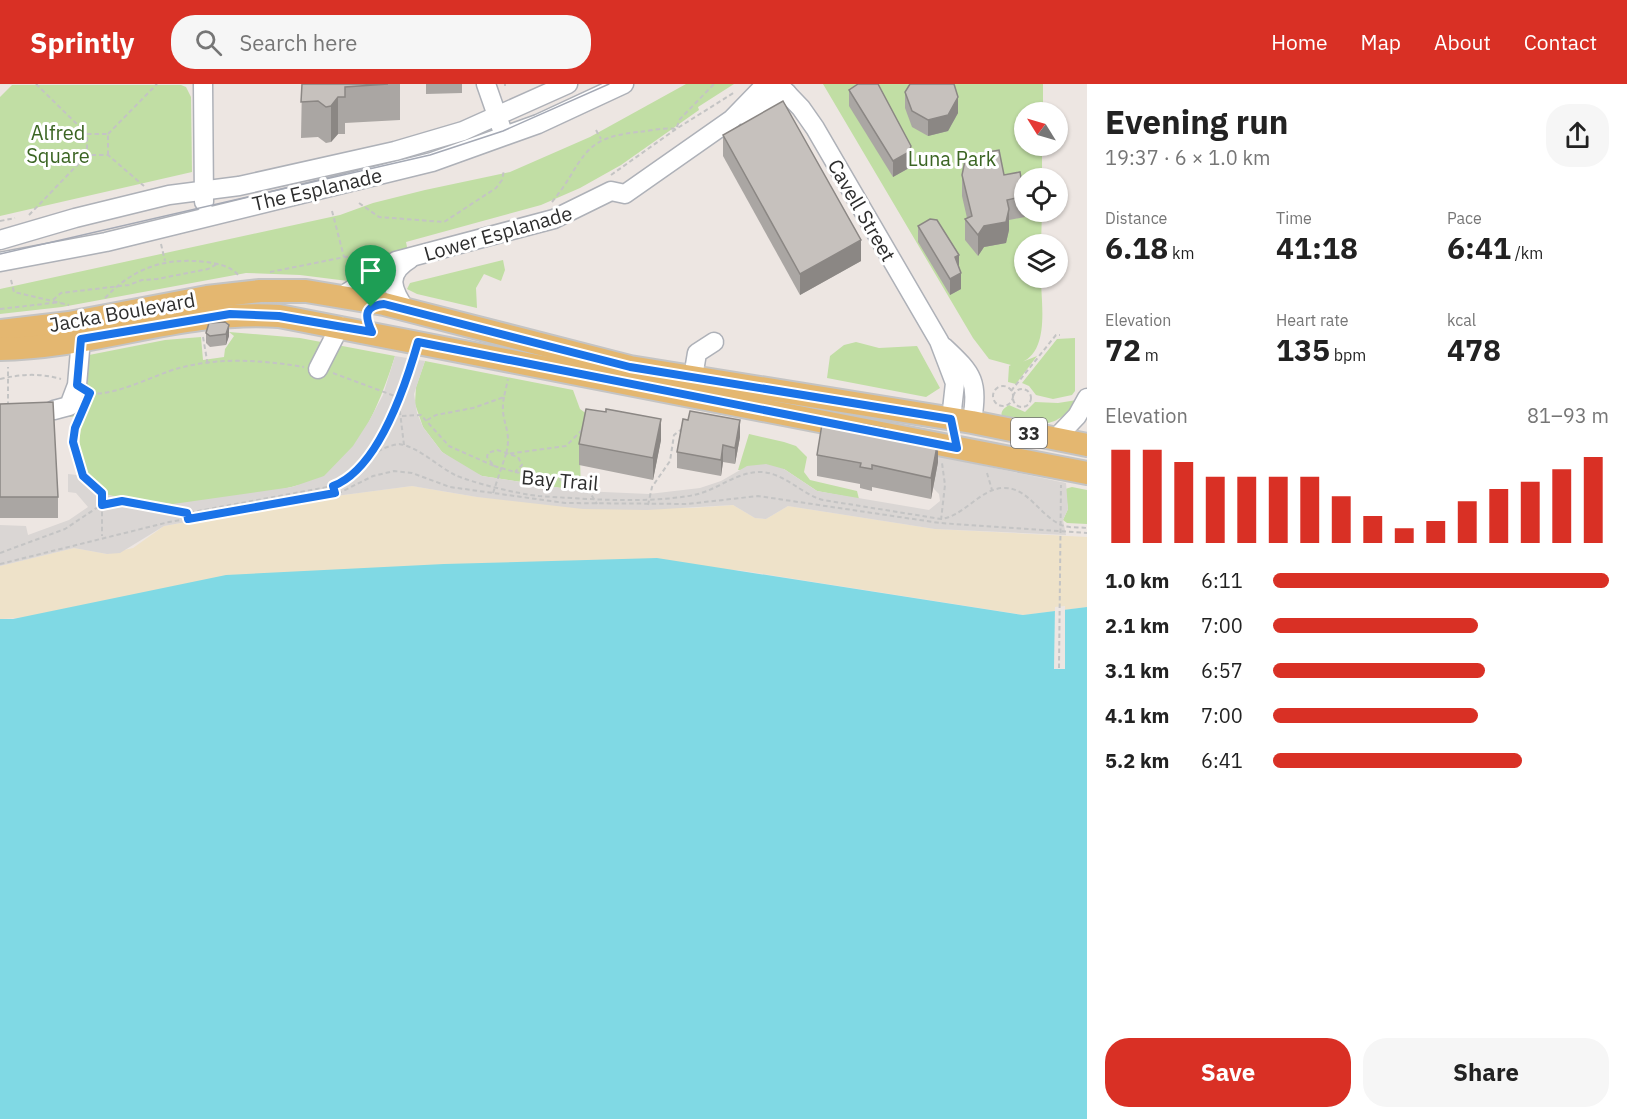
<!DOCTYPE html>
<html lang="en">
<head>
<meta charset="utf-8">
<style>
	body { margin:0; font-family:"IBM Plex Sans",sans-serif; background:#f6f6f6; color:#222; height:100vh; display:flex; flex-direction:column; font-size:22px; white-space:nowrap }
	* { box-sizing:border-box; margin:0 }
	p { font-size:20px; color:#767676 }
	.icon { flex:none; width:33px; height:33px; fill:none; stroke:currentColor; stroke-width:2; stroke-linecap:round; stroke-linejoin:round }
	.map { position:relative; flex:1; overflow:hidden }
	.sheet { display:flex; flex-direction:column; background:#fff; width:540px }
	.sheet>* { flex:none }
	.needle { width:39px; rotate:307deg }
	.buttons { position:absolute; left:1014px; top:18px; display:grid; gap:12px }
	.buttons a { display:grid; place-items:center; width:54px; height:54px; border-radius:50%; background:#fff; box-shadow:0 2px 4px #0004; font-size:30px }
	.pin { position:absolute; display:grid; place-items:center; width:51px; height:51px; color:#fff; margin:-62px -26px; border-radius:50% 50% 50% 0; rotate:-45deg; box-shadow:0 0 6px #0007 }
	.pin .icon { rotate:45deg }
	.round { display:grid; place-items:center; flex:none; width:63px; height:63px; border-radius:24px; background:#f6f6f6 }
	.headline { display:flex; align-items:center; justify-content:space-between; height:102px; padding:0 18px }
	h1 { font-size:33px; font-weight:800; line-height:45px }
	.stats { display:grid; grid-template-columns:repeat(3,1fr); gap:9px; height:102px; padding:6px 18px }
	.stats div { display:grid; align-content:center }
	.stats b { font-size:30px; font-weight:800 }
	.stats small { font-size:16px; font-weight:400 }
	.stats p { font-size:16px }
	.chart { height:168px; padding:12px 18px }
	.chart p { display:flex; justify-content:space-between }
	.chart svg { width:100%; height:108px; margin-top:6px; stroke:#d93025; stroke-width:6 }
	.primary-button { display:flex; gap:12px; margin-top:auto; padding:12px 18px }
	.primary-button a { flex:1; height:69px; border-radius:24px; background:#d93025; color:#fff; font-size:24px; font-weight:800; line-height:69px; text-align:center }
	.primary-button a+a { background:#f6f6f6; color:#222 }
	ul { padding:0 18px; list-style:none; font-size:20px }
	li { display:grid; grid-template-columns:96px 72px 1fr; align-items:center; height:45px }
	li i { height:15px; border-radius:8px; background:#d93025 }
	header { display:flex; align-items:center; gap:36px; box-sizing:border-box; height:84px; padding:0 30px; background:#d93025; color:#fff }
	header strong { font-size:28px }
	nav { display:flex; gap:33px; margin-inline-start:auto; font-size:21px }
	.search { width:420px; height:54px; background:#f6f6f6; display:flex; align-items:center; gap:15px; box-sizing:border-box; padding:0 21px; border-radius:24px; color:#767676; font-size:22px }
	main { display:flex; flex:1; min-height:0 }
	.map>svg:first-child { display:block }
</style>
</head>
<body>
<header>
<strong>Sprintly</strong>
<div class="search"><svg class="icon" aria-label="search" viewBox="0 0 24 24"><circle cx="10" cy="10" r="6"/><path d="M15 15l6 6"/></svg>Search here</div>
<nav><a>Home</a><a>Map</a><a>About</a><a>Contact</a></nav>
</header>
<main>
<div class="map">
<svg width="1087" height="1035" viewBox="0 0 1087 1035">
	<rect width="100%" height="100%" fill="#ede6e2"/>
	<g fill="#c1dea4">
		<polygon points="686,0 734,0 698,23 699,26 621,81 580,104 541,121 406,158 408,168 356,198 300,191 246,189 62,223 0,230 0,205 340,131 373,119 425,106 510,88 590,53"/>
		<path d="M823,0H1043V28H1024V62H1042V94H1024V128H1042L1041,160H1024V194H1041C1041,220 1051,271 1017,280L1037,272L1016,300L1008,298L1009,282L1011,281L989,275L973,254Z"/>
		<polygon points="12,1 181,1 186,3 191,13 192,88 0,132 0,13"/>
		<polygon points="503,176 505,186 501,197 484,190 476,204 477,224 417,210 407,205 410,199"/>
		<path d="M229,248L300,254L395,272C383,310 361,370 325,392C303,405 199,421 172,420C153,420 127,417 109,411C102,409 92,400 88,394C76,381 80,348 82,332L69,333L83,311L89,271L165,256L201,253L203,276L224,273L225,265L234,252Z"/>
		<polygon points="1075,254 1075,307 1072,311 1053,315 1036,311 1029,302 1022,299 1057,255"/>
		<polygon points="856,258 879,264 917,262 940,304 926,313 827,294 830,272 844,261"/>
		<polygon points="425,277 573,306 580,325 602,341 580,375 581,407 482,392 466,385 442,368 423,343 415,320 416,303"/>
		<path d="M1077,316C1055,349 1035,340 1002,334C1000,327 1004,324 1009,321L1025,328L1035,318L1058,319Z"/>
		<polygon points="749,350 784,358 796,362 807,373 804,388 810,396 857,407 859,415 817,407 784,385 738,386"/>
		<polygon points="1072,403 1087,406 1087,440 1067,439 1063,436 1068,425 1065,405"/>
	</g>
	<polygon fill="#eee2c9" points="412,402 477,413 692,424 733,421 755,434 766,435 788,422 935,445 1087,453 1087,523 1024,531 738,486 0,535 0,482 74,464 107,470 133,464 164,442 313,415"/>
	<polygon fill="#dad6d4" points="395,272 425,277 414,310 417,329 423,343 442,368 482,392 581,407 649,410 700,404 721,397 747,382 766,380 784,385 817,407 929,426 940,417 939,410 933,404 938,372 1066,399 1068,425 1063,436 1066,451 935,445 788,422 766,435 755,434 733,421 647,426 583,425 477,413 412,402 313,415 164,442 120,469 107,470 74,464 0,482 0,441 26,442 28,451 69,436 88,423 76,409 68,408 68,390 86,392 107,411 173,420 292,403 324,392 353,362 369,337 383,311"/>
	<polygon fill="#80d9e4" points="657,474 1023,531 1087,523 1087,1035 0,1035 0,535 13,535 226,491 444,480"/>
	<polygon fill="#ede6e2" points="1065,522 1065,585 1054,585 1055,523"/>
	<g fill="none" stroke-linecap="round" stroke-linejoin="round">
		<g stroke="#aeb1b8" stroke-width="21">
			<g id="minor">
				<polyline points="203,0 204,118"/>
				<polyline points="486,0 501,43"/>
				<polyline points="778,0 801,24 815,44 939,257 955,299 951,335"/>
				<polyline points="743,31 787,9"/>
				<polyline points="0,156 75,134 169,111 239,102 395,67 463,47 568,0"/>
				<polyline points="0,178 106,158 432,78 538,40 624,0"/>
				<polyline points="342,212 396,177 554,135 611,107 625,110 732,35 766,0"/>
				<path d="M406,226C392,206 385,190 410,175"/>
				<path d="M944,263C974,291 978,297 972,338"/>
				<polyline points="318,285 340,242"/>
				<polyline points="693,293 697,269 714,258"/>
				<polyline points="54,326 69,322 77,301 81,255"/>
				<polyline points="1056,354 1077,332 1087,314"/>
			</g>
		</g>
		<g stroke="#c4c4c4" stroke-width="26">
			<g id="major">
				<polyline points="0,247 69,239 207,213 260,207 306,207 384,220 630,283 972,338 1087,361"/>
				<path d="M0,265C94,264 184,225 279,232L1087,389"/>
			</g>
		</g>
		<g stroke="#c4c4c4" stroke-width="2" stroke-dasharray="4.5 3" stroke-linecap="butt">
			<polyline points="36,0 87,50"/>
			<polyline points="505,2 505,0"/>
			<polyline points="596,46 601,55"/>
			<polyline points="108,50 157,0"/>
			<polyline points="108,71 108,50 87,50 87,71 108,71 144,102"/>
			<polyline points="611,91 676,45 735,8"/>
			<path d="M552,118C585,78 578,54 638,48C650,47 664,43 676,45L680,35L714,0"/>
			<polyline points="359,119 379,133 444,138 496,104 502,96 504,86"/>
			<polyline points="332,127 344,173"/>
			<polyline points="29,131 87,71"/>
			<polyline points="0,137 15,134"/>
			<polyline points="161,160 165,177"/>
			<polyline points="270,188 385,165"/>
			<polyline points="11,196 14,208 69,221"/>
			<path d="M105,214C133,184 165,173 206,178C219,180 231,182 239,192"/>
			<polyline points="53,216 61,209 129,201 142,196 157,195 208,185 217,180"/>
			<polyline points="0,225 60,218"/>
			<polyline points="203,253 208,282"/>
			<polyline points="333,289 400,314"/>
			<path d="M0,295C22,290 39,289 61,295"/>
			<circle cx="1003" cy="312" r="10"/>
			<circle cx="1022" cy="314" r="9"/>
			<polyline points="1011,307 1056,251 1060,251"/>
			<path d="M90,309C114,313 154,291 179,284C221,273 261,276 304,283"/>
			<path d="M504,313C499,339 513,344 506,370"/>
			<polyline points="8,322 8,283"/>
			<polyline points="402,332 421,331 449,362 494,382 487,373 488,369 497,366 518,373 522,381 515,388"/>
			<polyline points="80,334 75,344 73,359 83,392 102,409 102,452"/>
			<polyline points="427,336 436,331 473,324 504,313 508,295"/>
			<polyline points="404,361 399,320 400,308 413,277"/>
			<polyline points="371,369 399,320"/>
			<polyline points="515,388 574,398 589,407 597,420"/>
			<polyline points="987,389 992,406"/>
			<polyline points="493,409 506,370 566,362 583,345"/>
			<polyline points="648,421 652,403 670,377 674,351 682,345"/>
			<polyline points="941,436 945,401 942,379"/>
			<path d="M0,469L65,445L98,423L112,418L187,429L333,402C360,392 366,365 399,360C419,363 437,382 455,391C473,399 518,410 539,412C586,415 647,420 694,411C718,406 737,387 762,388C786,390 801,410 823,416L941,435C964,432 979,406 1002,404C1029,402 1040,434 1064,442C1071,444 1080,443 1087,444"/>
			<polyline points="0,480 169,438 341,408 373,392 394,387 412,389 450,403 565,419 687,420 758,412 940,439 1087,449"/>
			<polyline points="1059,584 1061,401"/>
		</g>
		<use href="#minor" stroke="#fff" stroke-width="18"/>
		<use href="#major" stroke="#e4b770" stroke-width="22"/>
		<polyline stroke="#a4a9b5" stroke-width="1.5" points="0,170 430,71 503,47 609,0"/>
		<polyline stroke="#c4c4c4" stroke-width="2" stroke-dasharray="4.5 3" stroke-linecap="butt" points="494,382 515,388"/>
	</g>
	<g fill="#aaa6a3">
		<polygon points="302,0 400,0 400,36 345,39 345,50 338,50 331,58 326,59 318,53 301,54"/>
		<polygon points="426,0 462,0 462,9 426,10"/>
		<polygon points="849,6 911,78 909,84 893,93 849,22"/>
		<polygon points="905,8 958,29 948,47 928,52 912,43 905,24"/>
		<polygon points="723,51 861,177 800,211 723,72"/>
		<polygon points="962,91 1004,91 1024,109 1025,133 1009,136 1009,146 1006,159 984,163 978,172 965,156 965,135 967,134 962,112"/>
		<polygon points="918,142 959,183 961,205 950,211 918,158"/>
		<polygon points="209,239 229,252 226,261 210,263 206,259 206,249"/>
		<polygon points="0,320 58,413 58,434 0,434"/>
		<polygon points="835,340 885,351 938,378 931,415 872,403 872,407 860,404 860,400 817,392 817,371"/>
		<polygon points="740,353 735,380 723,378 721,392 677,384 677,368"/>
		<polygon points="661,356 653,396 579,381 579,360"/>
	</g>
	<g fill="#8b8784">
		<polygon points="338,13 338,50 331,58 331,22"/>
		<polygon points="958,13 958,29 948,47 928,52 928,36"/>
		<polygon points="911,62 911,78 909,84 893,93 893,77"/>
		<polygon points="1009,125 1009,146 1006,159 984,163 978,172 978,151 984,142"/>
		<polygon points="861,156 861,177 800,211 800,190"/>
		<polygon points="959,171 959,187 955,173"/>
		<polygon points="961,189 961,205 950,211 950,195"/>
		<polygon points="229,241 229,252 226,261 226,250"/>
		<polygon points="661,335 661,356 653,396 653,374"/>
		<polygon points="740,336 740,353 735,380 735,364"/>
		<polygon points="938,357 938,378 931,415 931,394"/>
		<polygon points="723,361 723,378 721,392 721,376"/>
	</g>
	<g fill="#c6c1bd" stroke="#8b8784" stroke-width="1.5">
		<polygon points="302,0 388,0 345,3 345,13 338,13 331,22 326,23 318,17 301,18"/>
		<polygon points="858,0 878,0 911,62 909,68 893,77 849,6"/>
		<polygon points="910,0 954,0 958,13 948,31 928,36 912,27 905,8"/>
		<polygon points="783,17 861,156 800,190 723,51"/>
		<polygon points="999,66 1004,91 1020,88 1024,112 1007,116 1009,125 1006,138 984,142 978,151 965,135 972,132 962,91 966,72"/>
		<polygon points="930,135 937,136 959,171 955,173 961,189 950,195 918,142"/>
		<polygon points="225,238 229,241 226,250 210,252 206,249 209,239"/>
		<polygon points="53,318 58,413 0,413 0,320"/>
		<polygon points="586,325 606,328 606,325 661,335 653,374 579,360"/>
		<polygon points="690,327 740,336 735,364 723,361 721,376 677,368 683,335 688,336"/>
		<polygon points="823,334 835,337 834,340 862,346 863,340 885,344 884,351 926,358 927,354 938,357 931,394 872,381 872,385 860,383 861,379 817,371"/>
	</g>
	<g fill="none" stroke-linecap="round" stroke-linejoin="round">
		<g stroke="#fff" stroke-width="12">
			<path id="route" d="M384,220L630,283L951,335L957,364L418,258C406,300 379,385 333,402L335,409L188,435L187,429L122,417L102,421V409L83,392L73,358L75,344L90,309L77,301L81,255L230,230L279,232L372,248C365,233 363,222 384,220Z"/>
		</g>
		<use href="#route" stroke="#1a73e8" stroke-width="8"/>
	</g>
	<g text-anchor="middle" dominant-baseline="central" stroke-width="6" stroke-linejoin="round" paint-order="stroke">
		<rect fill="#fff" stroke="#6c6c6c" stroke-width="1.5" x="1011" y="334" width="36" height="30" rx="4.5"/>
		<g font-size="18" font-weight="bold" fill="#2d2d2d">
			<text x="1029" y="349">33</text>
		</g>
		<g font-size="20" fill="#3b6523" stroke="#fff">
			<text x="58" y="48">Alfred<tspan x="58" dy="23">Square</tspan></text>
			<text x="952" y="74">Luna Park</text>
		</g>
		<g font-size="20" fill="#2d2d2d" stroke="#fff">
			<text transform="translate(317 105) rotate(-13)">The Esplanade</text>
			<text transform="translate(862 126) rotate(60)">Cavell Street</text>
			<text transform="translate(498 149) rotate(-16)">Lower Esplanade</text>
			<text transform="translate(122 228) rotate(-10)">Jacka Boulevard</text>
			<text transform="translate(560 396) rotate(5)">Bay Trail</text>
		</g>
	</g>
</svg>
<div class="buttons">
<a><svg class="needle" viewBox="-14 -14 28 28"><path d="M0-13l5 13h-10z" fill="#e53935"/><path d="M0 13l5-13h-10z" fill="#767676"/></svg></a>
<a><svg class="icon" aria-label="locate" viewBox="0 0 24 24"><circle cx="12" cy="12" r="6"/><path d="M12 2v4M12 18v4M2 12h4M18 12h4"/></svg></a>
<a><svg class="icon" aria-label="layers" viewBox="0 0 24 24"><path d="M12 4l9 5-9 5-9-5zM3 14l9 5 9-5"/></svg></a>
</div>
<div class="pin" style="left:371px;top:223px;background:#1e9e55"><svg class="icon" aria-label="arrive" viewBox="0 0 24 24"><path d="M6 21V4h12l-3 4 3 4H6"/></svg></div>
</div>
<section class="sheet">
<div class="headline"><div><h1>Evening run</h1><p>19:37 · 6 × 1.0 km</p></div><a class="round"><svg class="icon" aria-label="share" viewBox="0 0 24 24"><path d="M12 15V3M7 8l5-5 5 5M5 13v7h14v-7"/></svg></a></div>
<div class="stats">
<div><p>Distance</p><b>6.18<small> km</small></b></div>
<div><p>Time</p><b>41:18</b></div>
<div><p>Pace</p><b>6:41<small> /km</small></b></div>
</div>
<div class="stats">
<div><p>Elevation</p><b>72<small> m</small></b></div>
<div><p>Heart rate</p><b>135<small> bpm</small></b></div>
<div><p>kcal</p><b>478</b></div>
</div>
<div class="chart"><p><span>Elevation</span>81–93 m</p>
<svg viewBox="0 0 160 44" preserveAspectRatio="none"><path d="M5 44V6M15 44V6M25 44V11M35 44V17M45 44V17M55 44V17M65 44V17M75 44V25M85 44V33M95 44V38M105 44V35M115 44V27M125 44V22M135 44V19M145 44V14M155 44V9"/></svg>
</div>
<ul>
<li><b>1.0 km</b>6:11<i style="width:100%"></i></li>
<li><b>2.1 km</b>7:00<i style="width:61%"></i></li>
<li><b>3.1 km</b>6:57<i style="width:63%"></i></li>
<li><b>4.1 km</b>7:00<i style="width:61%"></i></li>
<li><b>5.2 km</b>6:41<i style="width:74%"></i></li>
</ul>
<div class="primary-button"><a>Save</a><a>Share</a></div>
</section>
</main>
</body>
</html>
